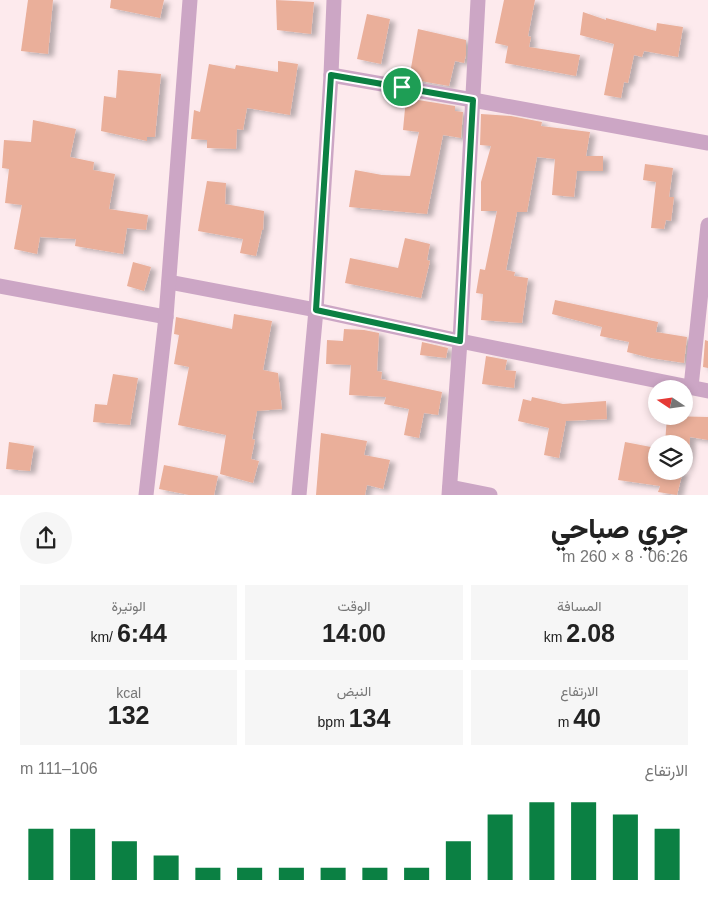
<!DOCTYPE html>
<html lang="ar">
<head>
<meta charset="utf-8">
<style>
	body { margin:0; font-family:Arial,Vazirmatn,sans-serif; background:#f6f6f6; color:#222; direction:rtl; height:100vh; display:flex; flex-direction:column; font-size:19px; white-space:nowrap }
	* { box-sizing:border-box; margin:0 }
	p { font-size:16px; color:#767676 }
	.icon { flex:none; width:28px; height:28px; fill:none; stroke:currentColor; stroke-width:2; stroke-linecap:round; stroke-linejoin:round }
	.map { position:relative; height:495px; overflow:hidden; direction:ltr }
	.details { display:flex; flex-direction:column; background:#fff; flex:1 }
	.details>* { flex:none }
	.needle { width:32px; rotate:283deg }
	.fabs { position:absolute; left:648px; top:380px; display:grid; gap:10px }
	.fabs a { display:grid; place-items:center; width:45px; height:45px; border-radius:50%; background:#fff; box-shadow:0 2px 8px #0003; font-size:25px }
	.pin { position:absolute; display:grid; place-items:center; width:42px; height:42px; color:#fff; margin:-21px; border:2px solid #fff; border-radius:50%; box-shadow:0 1px 5px #0007 }
	.round { display:grid; place-items:center; flex:none; width:52px; height:52px; border-radius:26px; background:#f6f6f6 }
	.head { display:flex; align-items:center; justify-content:space-between; height:85px; padding:0 20px }
	h1 { font-size:28px; font-weight:800; line-height:38px }
	.figures { display:grid; grid-template-columns:repeat(3,1fr); gap:8px; height:85px; padding:5px 20px }
	.figures div { display:grid; align-content:center; border-radius:0px; background:#f6f6f6; text-align:center }
	.figures b { font-size:25px; font-weight:800 }
	.figures small { font-size:14px; font-weight:400 }
	.figures p { font-size:14px }
	.chart { height:140px; padding:10px 20px }
	.chart p { display:flex; justify-content:space-between }
	.chart svg { width:100%; height:90px; margin-top:5px; stroke:#0b8043; stroke-width:6 }
	.map>svg:first-child { display:block }
</style>
</head>
<body>
<div class="map">
<svg width="708" height="495" viewBox="0 0 708 495">
	<defs>
		<filter id="shadow"><feDropShadow dx="5.5" dy="3" stdDeviation="2.5" flood-color="#0004"/></filter>
	</defs>
	<rect width="100%" height="100%" fill="#fdeaed"/>
	<g fill="#eaaf9a" filter="url(#shadow)">
		<polygon points="28,0 53,0 48,54 21,51"/>
		<polygon points="111,0 164,0 160,18 110,8"/>
		<polygon points="276,0 314,2 311,34 277,30"/>
		<polygon points="504,0 535,0 528,36 531,37 529,47 580,55 576,76 505,63 508,46 495,43"/>
		<polygon points="583,12 606,20 606,18 656,31 657,23 683,27 678,57 644,51 642,57 634,55 628,83 624,82 621,98 604,95 614,44 580,35"/>
		<polygon points="367,14 390,19 381,64 357,59"/>
		<polygon points="418,29 466,40 466,55 464,63 455,61 449,86 409,79"/>
		<polygon points="278,61 298,64 290,115 247,108 243,130 237,129 236,149 207,148 207,140 191,139 194,110 200,112 209,64 235,69 236,65 278,72"/>
		<polygon points="118,70 161,74 155,137 147,137 147,141 101,131 104,96 116,98"/>
		<polygon points="406,98 455,106 455,111 463,112 461,138 443,135 427,214 349,207 355,170 382,175 410,176 419,132 403,130"/>
		<polygon points="481,114 511,116 542,122 541,126 590,132 586,156 603,156 603,171 577,171 574,197 552,195 555,159 537,157 527,212 517,212 506,270 515,272 514,276 528,278 522,323 481,320 483,294 476,293 480,269 485,270 497,211 481,211 481,182 491,146 480,145"/>
		<polygon points="33,120 76,129 70,157 94,162 93,170 115,174 109,209 148,215 146,230 127,228 123,254 75,246 76,239 40,237 37,254 14,249 22,205 5,203 9,169 2,168 4,140 31,142"/>
		<polygon points="645,164 673,168 669,197 674,197 671,221 666,220 664,229 651,228 656,182 643,180"/>
		<polygon points="207,181 226,183 225,204 264,211 263,230 262,230 256,256 240,253 243,239 198,231"/>
		<polygon points="405,238 430,244 427,260 430,261 421,298 345,283 350,258 398,268"/>
		<polygon points="133,262 151,267 144,291 127,286"/>
		<polygon points="555,300 658,322 656,332 687,337 684,363 651,358 627,352 629,342 600,336 602,327 552,314"/>
		<polygon points="234,314 272,321 263,370 278,373 282,409 257,411 252,439 255,440 251,459 259,461 253,483 220,474 226,435 178,425 189,367 174,364 179,335 174,334 176,317 232,329"/>
		<polygon points="344,329 364,330 379,333 377,371 382,372 381,379 442,392 438,415 424,413 419,438 404,435 409,409 384,404 386,397 349,395 351,365 326,364 327,340 343,341"/>
		<polygon points="705,340 708,341 708,368 703,367"/>
		<polygon points="422,342 448,348 446,358 420,355"/>
		<polygon points="486,356 507,360 505,370 516,371 514,388 482,384"/>
		<polygon points="113,374 138,378 130,425 93,422 95,404 107,405"/>
		<polygon points="532,397 563,404 606,401 607,419 566,421 559,458 544,455 549,428 518,421 523,399 531,401"/>
		<polygon points="667,416 708,417 708,440 690,437 689,451 684,471 684,444 665,444"/>
		<polygon points="321,433 367,441 364,455 390,460 383,489 367,485 365,495 316,495"/>
		<polygon points="9,442 34,446 30,471 6,469"/>
		<polygon points="625,442 656,448 656,471 683,471 677,495 658,492 660,486 618,480"/>
		<polygon points="164,465 218,476 214,495 189,495 159,489"/>
	</g>
	<g fill="none" stroke-linecap="round" stroke-linejoin="round">
		<g stroke="#cca6c5" stroke-width="15">
			<polyline points="331,75 473,100 708,143"/>
			<polyline points="169,282 316,310 460,341 708,391"/>
			<polyline points="0,286 166,317"/>
			<polyline points="691,387 708,225"/>
			<polyline points="450,487 490,495"/>
			<polyline points="146,495 166,317 190,0"/>
			<polyline points="299,495 316,310 331,75 334,0"/>
			<polyline points="449,495 460,341 478,0"/>
		</g>
	</g>
	<g fill="none" stroke-linecap="round" stroke-linejoin="round">
		<g stroke="#fff" stroke-width="10">
			<polygon id="route" points="331,75 473,100 460,341 316,310"/>
		</g>
		<use href="#route" stroke="#0b8043" stroke-width="6"/>
	</g>
</svg>
<div class="fabs">
<a><svg class="needle" viewBox="-14 -14 28 28"><path d="M0-13l5 13h-10z" fill="#e53935"/><path d="M0 13l5-13h-10z" fill="#767676"/></svg></a>
<a><svg class="icon" aria-label="layers" viewBox="0 0 24 24"><path d="M12 4l9 5-9 5-9-5zM3 14l9 5 9-5"/></svg></a>
</div>
<div class="pin" style="left:402px;top:87px;background:#1e9e55"><svg class="icon" aria-label="arrive" viewBox="0 0 24 24"><path d="M6 21V4h12l-3 4 3 4H6"/></svg></div>
</div>
<section class="details">
<div class="head"><div><h1>جري صباحي</h1><p>06:26 · 8 × 260 m</p></div><a class="round"><svg class="icon" aria-label="share" viewBox="0 0 24 24"><path d="M12 15V3M7 8l5-5 5 5M5 13v7h14v-7"/></svg></a></div>
<div class="figures">
<div><p>المسافة</p><b>2.08<small> km</small></b></div>
<div><p>الوقت</p><b>14:00</b></div>
<div><p>الوتيرة</p><b>6:44<small> /km</small></b></div>
</div>
<div class="figures">
<div><p>الارتفاع</p><b>40<small> m</small></b></div>
<div><p>النبض</p><b>134<small> bpm</small></b></div>
<div><p>kcal</p><b>132</b></div>
</div>
<div class="chart"><p><span>الارتفاع</span>106–111 m</p>
<svg viewBox="0 0 160 44" preserveAspectRatio="none"><path d="M5 44V19M15 44V19M25 44V25M35 44V32M45 44V38M55 44V38M65 44V38M75 44V38M85 44V38M95 44V38M105 44V25M115 44V12M125 44V6M135 44V6M145 44V12M155 44V19"/></svg>
</div>
</section>
</body>
</html>
